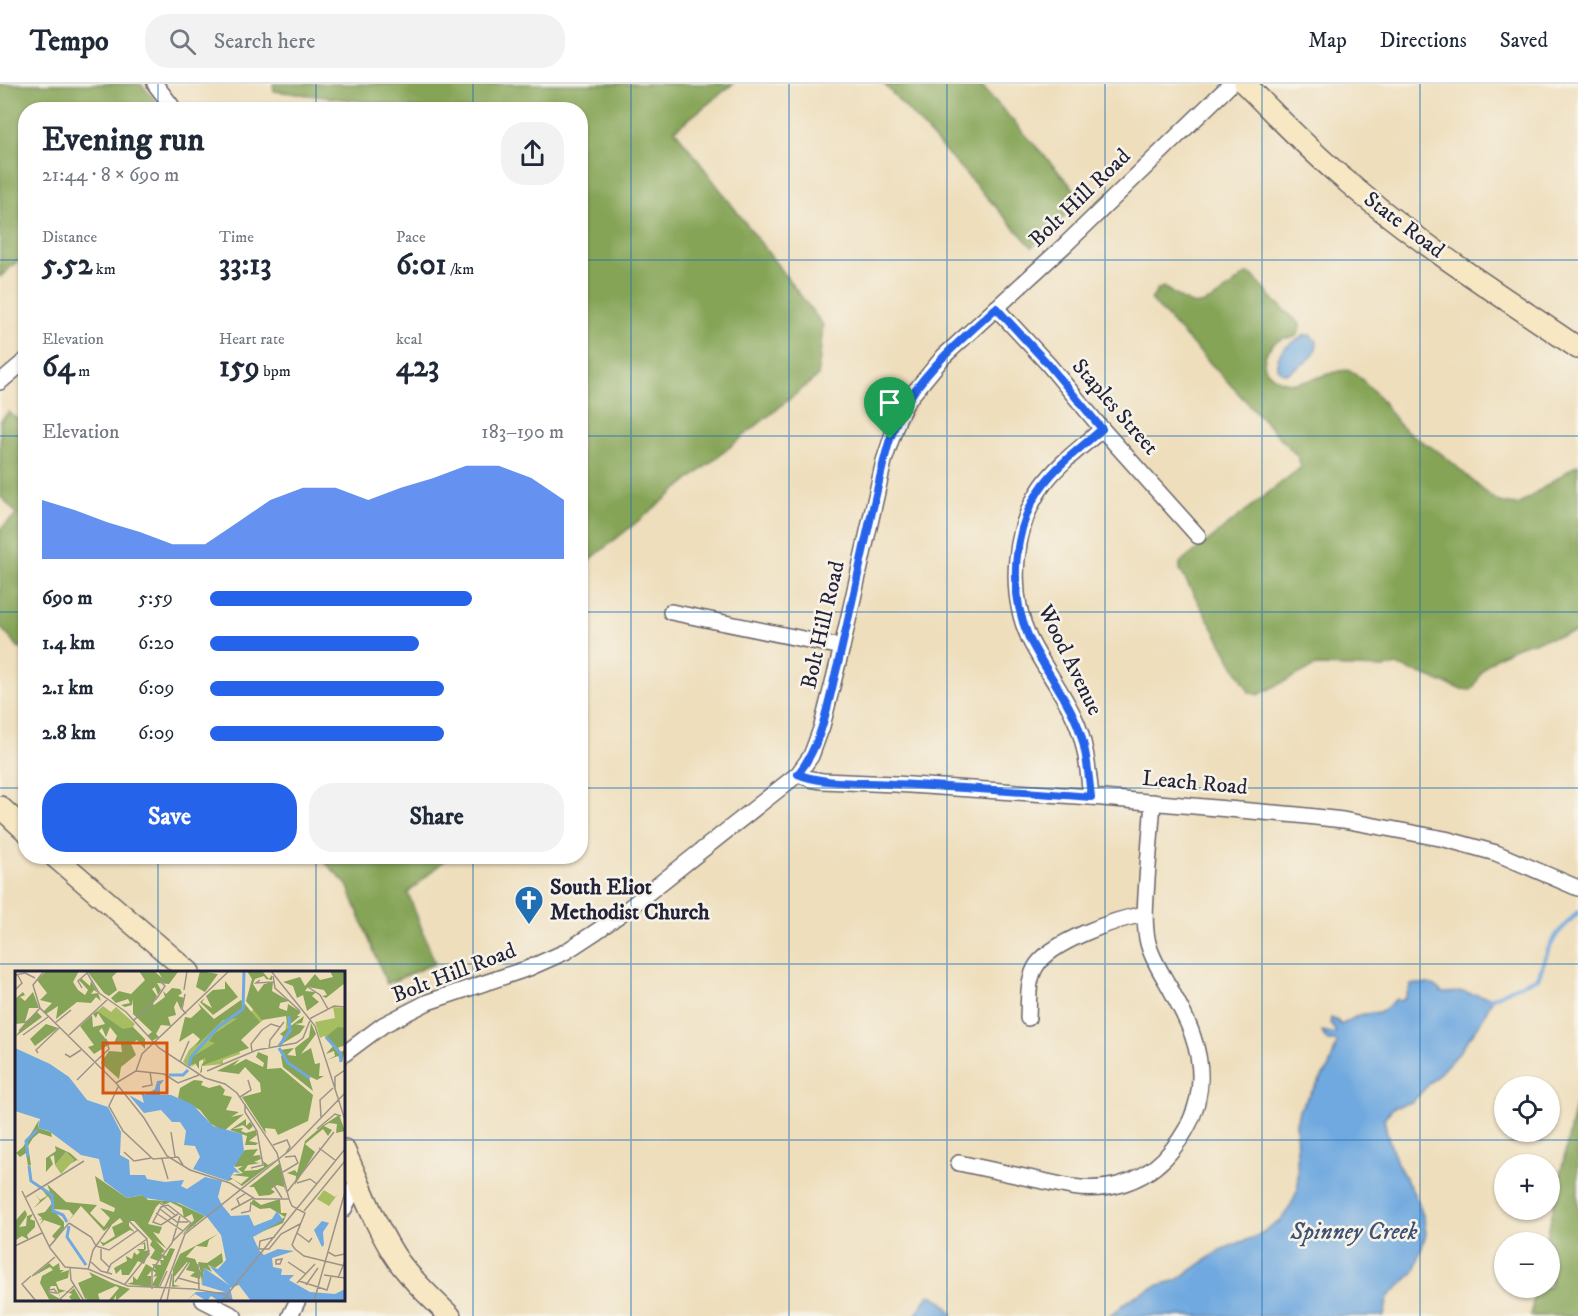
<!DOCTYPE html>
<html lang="en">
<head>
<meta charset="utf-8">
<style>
	body { margin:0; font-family:"IM FELL DW Pica",serif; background:#f2f2f3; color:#1f2937; height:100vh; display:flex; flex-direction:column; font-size:22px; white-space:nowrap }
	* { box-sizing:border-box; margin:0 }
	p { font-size:20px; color:#747a83 }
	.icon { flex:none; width:33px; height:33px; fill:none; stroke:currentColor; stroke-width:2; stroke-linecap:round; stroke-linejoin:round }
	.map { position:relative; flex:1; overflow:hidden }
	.sheet { position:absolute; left:18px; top:18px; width:570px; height:762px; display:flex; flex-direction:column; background:#fff; border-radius:24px; box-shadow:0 2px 4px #0004 }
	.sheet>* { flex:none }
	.controls { position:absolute; left:1494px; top:992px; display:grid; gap:12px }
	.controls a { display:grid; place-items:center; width:66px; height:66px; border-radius:50%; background:#fff; box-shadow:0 2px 4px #0004; font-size:30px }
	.pin { position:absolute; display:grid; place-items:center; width:51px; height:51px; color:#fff; margin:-62px -26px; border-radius:50% 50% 50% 0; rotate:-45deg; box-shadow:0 0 6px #0007 }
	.pin .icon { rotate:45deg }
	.round { display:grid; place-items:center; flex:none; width:63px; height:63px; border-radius:24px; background:#f2f2f3 }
	.head { display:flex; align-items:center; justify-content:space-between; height:102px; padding:0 24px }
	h1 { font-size:33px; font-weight:700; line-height:45px }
	.figures { display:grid; grid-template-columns:repeat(3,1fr); gap:9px; height:102px; padding:6px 24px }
	.figures div { display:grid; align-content:center }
	.figures b { font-size:30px; font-weight:700 }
	.figures small { font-size:16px; font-weight:400 }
	.figures p { font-size:16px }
	.chart { height:168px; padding:12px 24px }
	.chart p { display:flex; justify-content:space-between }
	.chart svg { width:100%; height:108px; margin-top:6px; fill:#2563eb; opacity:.7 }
	.button { display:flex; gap:12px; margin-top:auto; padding:12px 24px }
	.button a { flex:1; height:69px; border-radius:24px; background:#2563eb; color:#fff; font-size:24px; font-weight:700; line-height:69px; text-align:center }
	.button a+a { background:#f2f2f3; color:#1f2937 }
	ul { padding:0 24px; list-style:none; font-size:20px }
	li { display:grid; grid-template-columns:96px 72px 1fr; align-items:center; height:45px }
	li i { height:15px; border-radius:8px; background:#2563eb }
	header { display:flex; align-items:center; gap:36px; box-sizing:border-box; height:84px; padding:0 30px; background:#fff; border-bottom:2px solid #e0e1e3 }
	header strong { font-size:28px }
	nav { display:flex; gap:33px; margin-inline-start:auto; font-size:21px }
	.search { width:420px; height:54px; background:#f2f2f3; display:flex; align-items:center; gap:15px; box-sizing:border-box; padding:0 21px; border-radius:24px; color:#747a83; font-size:22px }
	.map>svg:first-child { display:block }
</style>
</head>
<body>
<header>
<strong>Tempo</strong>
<div class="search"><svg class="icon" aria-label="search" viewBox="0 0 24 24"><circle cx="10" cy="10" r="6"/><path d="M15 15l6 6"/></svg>Search here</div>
<nav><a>Map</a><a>Directions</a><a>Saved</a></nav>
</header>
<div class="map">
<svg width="1578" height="1232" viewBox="0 0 1578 1232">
	<rect width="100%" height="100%" fill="#f7f3e8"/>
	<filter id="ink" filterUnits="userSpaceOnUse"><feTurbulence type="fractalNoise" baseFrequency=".0167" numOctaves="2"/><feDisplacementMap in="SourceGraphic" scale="12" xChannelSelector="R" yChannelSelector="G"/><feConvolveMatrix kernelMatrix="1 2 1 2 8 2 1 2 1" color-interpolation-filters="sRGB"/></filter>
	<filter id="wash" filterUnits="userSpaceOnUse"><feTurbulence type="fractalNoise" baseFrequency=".008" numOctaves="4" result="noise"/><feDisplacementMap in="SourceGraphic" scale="24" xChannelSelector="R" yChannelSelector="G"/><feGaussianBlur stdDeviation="1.35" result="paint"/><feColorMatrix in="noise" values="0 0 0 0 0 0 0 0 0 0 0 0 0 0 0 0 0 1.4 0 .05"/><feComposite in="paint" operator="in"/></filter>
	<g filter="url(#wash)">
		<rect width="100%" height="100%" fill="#eedebc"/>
		<g fill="#85a457" stroke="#546349" stroke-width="1.5">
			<polygon points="0,0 141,0 160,22 157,26 26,26 25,170 0,193"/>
			<polygon points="273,0 733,0 675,46 823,241 818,292 581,483 580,26 427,25 274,7"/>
			<polygon points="884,0 980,0 1083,115 1032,163"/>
			<path d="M1246,190L1252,191L1274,216L1300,240C1300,244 1299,250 1295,253C1292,254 1288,254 1285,254C1270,258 1264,268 1264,283C1293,323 1336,273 1356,290C1364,297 1372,305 1379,313C1387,323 1393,334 1401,342C1413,354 1430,361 1443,371C1461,385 1477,403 1496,416C1501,420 1511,420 1518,421L1578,380V548C1546,555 1511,559 1486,582C1479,589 1478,599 1471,606L1460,605L1396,581L1386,584L1316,582L1311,584L1258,611L1249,608L1180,486V479L1301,383L1298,373L1151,216L1158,205L1163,203C1172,208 1182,217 1192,220C1209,224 1234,199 1246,190Z"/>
			<polygon points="9,328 26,343 26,559 20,565 0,543 0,445 17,430 0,412 0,337"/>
			<polygon points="320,773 448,773 408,809 435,879 387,900 347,801"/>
			<polygon points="1578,1008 1578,1232 1530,1232 1536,1203 1550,1203 1550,1158 1546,1158"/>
		</g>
		<g fill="#6fa9df" stroke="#48668d" stroke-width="1.5">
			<path d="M1305,251H1310L1317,258C1317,275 1301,281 1288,289H1283L1277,284C1276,264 1291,260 1305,251Z"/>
			<path d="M1416,900C1427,899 1435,899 1442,909L1463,908L1493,914L1479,941L1459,968L1436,993L1412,1018L1394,1023L1384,1034L1387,1050L1397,1079L1418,1117L1424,1135L1426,1150L1415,1187L1388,1213L1384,1232H1110L1133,1213L1159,1201L1177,1196L1220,1166L1257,1152L1280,1137L1290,1123L1298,1105L1296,1039L1299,1026L1329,983L1337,959L1336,957H1328L1324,952L1322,947L1335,950V946L1330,940L1331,934L1338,937L1341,941L1359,931L1379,928L1385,925L1396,915L1400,917L1405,914L1411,901Z"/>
			<path d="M929,1211C940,1213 948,1223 953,1232H915Z"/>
		</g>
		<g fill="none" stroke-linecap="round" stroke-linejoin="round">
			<polyline stroke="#6fa9df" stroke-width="4" points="1490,915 1524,899 1538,894 1548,866 1557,850 1578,828"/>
		</g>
	</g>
	<g filter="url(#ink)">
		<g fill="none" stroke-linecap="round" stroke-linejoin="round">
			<g stroke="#696468" stroke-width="18">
				<g id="street">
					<polyline points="155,0 171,21 173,26"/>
					<polyline points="996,224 1048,280 1102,345 1198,452"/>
					<polyline points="0,298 26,276"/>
					<polyline points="671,528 842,563"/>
					<polyline points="798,690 810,695 822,697 895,700 1091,713 1297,731 1343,736 1445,755 1496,769 1578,804"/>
					<path d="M1091,713C1088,685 1086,658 1074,633C1061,605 1042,581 1029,554C1008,508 1013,443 1043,401C1059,379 1082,363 1102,345"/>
					<path d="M1028,934C1029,918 1027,899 1035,884C1049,858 1116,835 1145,830"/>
					<polyline points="344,970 383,941 428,918 529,884 565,868 597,847 629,824 798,690 811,672 822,642 842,563 884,377 898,335 907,317 944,272 1066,160 1231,0"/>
					<path d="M959,1079L1071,1103C1105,1108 1139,1100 1164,1075C1197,1040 1209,999 1193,953C1188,936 1178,920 1170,904C1162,890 1152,875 1148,859C1143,838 1146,816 1147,795C1149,770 1151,744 1153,718"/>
					<polyline points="344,1125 358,1096"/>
					<polyline points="203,1216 234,1232"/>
					<polyline points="290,1232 298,1216"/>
				</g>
			</g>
			<g stroke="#696468" stroke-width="24">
				<g id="secondary">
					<path d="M1245,0C1277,32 1309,66 1344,95C1416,158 1499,210 1578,264"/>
					<polyline points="0,723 26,747"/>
					<polyline points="54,772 189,888"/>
					<path d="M344,1066C361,1102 376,1145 399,1178C414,1198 432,1215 450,1232"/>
				</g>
			</g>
			<use href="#street" stroke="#fff" stroke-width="15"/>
			<use href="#secondary" stroke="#f7e8c3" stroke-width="21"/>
		</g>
	</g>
	<g fill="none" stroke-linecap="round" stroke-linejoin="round" filter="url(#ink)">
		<g stroke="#fff" stroke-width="12">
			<path id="route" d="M996,224L1048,280L1102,345C1082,363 1059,379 1043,401C1012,443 1008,507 1029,554C1042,581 1061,605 1074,633C1086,658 1088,685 1091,713C1025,708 959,703 894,700C867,698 822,701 798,690C823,659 828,617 838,580C851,525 862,470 875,415C883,382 889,345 908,316C932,280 965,252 996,224Z"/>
		</g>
		<use href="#route" stroke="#2563eb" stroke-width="8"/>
	</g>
	<path fill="none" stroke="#1f6fb2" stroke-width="1.5" stroke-opacity="0.55" d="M158,0V26M316,0V26M473,0V26M631,0V1232M789,0V1232M947,0V1232M1105,0V1232M1262,0V1232M1420,0V1232M0,176H26M580,176H1578M0,352H26M580,352H1578M0,528H26M580,528H1578M0,704H26M580,704H1578M158,772V888M316,772V888M473,772V1232M0,880H1578M0,1056H16M344,1056H1578M158,1216V1232M316,1216V1232"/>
	<defs>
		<g id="church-pin" transform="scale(1.5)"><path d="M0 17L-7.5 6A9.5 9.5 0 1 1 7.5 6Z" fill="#1f6fb2" stroke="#f7f3e8"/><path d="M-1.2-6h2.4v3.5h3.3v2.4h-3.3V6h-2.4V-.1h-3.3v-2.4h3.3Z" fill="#fff"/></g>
	</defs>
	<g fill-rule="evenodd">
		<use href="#church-pin" x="529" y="816"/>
	</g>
	<g text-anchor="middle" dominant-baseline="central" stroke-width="5" stroke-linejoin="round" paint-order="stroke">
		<g font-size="22" fill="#22223b" stroke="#f7f3e8">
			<text transform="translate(1080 114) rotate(-44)">Bolt Hill Road</text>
			<text transform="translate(1404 141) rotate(37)">State Road</text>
			<text transform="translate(1115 323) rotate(49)">Staples Street</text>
			<text transform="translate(823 541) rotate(-77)">Bolt Hill Road</text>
			<text transform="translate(1070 576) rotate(64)">Wood Avenue</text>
			<text transform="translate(1195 699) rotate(5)">Leach Road</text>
			<text transform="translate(454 889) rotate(-21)">Bolt Hill Road</text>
		</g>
		<g font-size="22" font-weight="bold" fill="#22223b" stroke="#f7f3e8" text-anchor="start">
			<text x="550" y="803">South Eliot<tspan x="550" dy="25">Methodist Church</tspan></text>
		</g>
		<g font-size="24" font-style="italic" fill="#3d5174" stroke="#f7f3e8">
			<text x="1354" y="1148">Spinney Creek</text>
		</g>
	</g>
	<g transform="translate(15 887)">
		<rect width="330" height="330" fill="#eedebc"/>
		<path d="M258,17L255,20L267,30L261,37L270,42L276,51L270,63L272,45L254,44L222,71L225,83L208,89V93L188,95V88L176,96L179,91L175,96L168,91L174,79L201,54L230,33L236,41ZM88,35L96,41L101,36L120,53L116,58L108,59L93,51L82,40ZM318,36L329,37L330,40V69L324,77L309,65L305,67L300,51L320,47ZM51,181L59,189L46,203L40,194ZM309,219L320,226L323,223L314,235L302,228Z" fill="#a7bd61"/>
		<path d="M31,0H64L58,11L63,19L70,24L73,19L64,9L66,7L75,15L76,10L83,22L79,19L76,23L83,22L86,30L81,26L76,32L62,31L41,48L43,35L31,43L28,41L37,32L25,29L32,22L22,9ZM72,0H103L97,6L102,19L94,25L89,22ZM124,0H139L147,7L143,0L163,1L154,13L142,12L146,19L143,24L140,16L137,18L142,25L138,33L139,34L150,26L148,20L151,23L157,17L165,18L167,22L163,25L169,27L166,39L162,30L159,36L161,44L153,46L156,55L146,54L141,63L144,66L137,70L133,64L137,61L118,43V28L117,34L110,36L106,34L115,32L113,28L101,32L96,27L104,20L116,23L130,9ZM185,0L203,3L190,21L181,16ZM232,0H247L254,8L257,4V9L251,8L249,5L240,8L238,13L243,21L249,13L258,11L257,20L274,30L265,32L264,37L272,40L273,33L286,41L282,45H285L273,55L271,45L247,49L231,30L237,8ZM315,0H330V12L311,27L307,25L312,24L309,19L293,16L290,20L301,21L297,25L304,31L292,40L288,24L282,27L278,15L268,11L285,6L290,15L300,3L305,9L318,6ZM210,10L223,26L198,44L185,31L190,27L187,31L197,37L191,25L198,19L210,18ZM8,21L10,24L5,26L10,30L18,21L24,37H14L10,51L22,41L27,46L0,66L10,52L0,53V28ZM226,29L245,51L226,69L234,77L191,93L187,95V101L185,102L187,93L191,90L190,87L184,90V98L180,92L175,95L177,86L200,72L194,70L199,63L223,47L208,49L180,76L185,68L178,62L164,71L170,46L176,47L186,38L183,32L199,48ZM82,40L108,58L118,56L130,68V78L122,69L116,73L121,84L106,96L104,108L86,92L94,80L107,81L106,73L99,72L102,65L95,56L91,66L87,57L84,60L95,73L79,83L73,76L79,74L65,55L77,44L78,56L90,53L83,42L81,47L78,43ZM289,45L287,52L280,53L290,55L285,62L265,74L268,65L265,63ZM296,52L301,63L286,83L296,77L300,93L305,92L304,105H309L302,109L284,100L294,107L298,120L268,96L266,85L270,82L266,83L265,79L279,77L272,84L281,85L280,77L294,66ZM31,53L43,57L20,75L15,68ZM323,56L330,57L329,75L323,76L325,81L330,79L327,91L323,85L312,89L320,85L319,80L311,83L319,74L312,65ZM243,81L253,85L252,98L266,97L298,124L293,150L263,164L260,158L250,157L251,163L227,126L246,121L245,112L230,96L224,103L202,100L225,88L218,95L231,88L248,96L249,92L241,86ZM179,109L188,110L186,114L194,117L205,114L210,119L208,124L217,126L211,139L224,141L216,146L229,143L209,160L196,153L185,139L163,127L165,117ZM324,144L330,160L321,162L322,153L314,152L309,155L317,159L313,165L308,158L290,173L300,181L280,214L281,205L272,202L280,199L282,202L290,170L307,155ZM231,148V155L235,151L238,155L234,159L228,154L218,158L228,157L226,160L231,162L241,159L242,164L234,170L243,172L241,174H230L232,165L215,159ZM24,149L23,157L36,161L37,166L24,162L18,167L13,175L16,194L13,195L11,182L5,186L1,182L8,176ZM40,175L55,182L65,191L62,189L55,193L59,189L51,181L40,194L39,184L35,186L38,193L31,201V187L41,180ZM243,178L238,185L245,184L246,188L239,191L245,192L233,194L229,200L242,199L249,196L248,190L253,194L264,187L227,215L218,208L213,210L215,206L226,213L234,206L217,204L228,202L223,198L228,195L220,196V190L230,179ZM265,192L271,222L269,216L262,214L256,218L260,221L255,224L244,225L239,216H234ZM80,205L112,227L128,224L133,229L158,230L190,245L167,264L179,249L177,243L169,247L167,237L155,231L149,234L146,231L141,236L133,253L147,256L144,263L138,261L152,278L140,269L150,280L146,283L151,285L157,273L155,277L160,278L143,317L137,314L142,305L138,306L141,302L137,299L132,305H136V316L112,313L118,311V305L122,309L131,293L141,299L137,293L146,294L145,289H149L147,285L143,290L135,287L140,279L135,274L137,270L119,250H114V255L120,261L115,259L88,275L85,270L89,272L100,265L97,256L108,251L105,247L89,260L66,235L53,251L58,244L54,239L37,238L49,251V258L37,274L40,268L37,265L46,255L29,249L25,254L28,248L24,249L27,247L22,243L30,241L37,232L33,225L19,237L25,230L20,222L25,229L32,225L26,217L35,221L32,213L51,231L82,234L75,242L89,256L95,247L85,237L99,241L100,237L85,230ZM238,228L246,234L265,228L266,242H272L268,252L244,262L270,246L255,237L245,238L236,233ZM10,239L12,243L11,246L4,256L11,255L12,245L18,243L15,248L20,250V256L12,264L14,269L7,265L1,269V249ZM203,263L194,269L192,276L181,275L171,286L180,288L186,302L183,291L192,292L207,282L206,275L208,291L200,297L193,294L197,301L189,297L187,314L186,304L185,308L175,305L180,301L171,299L175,292L172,291L159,306V314L166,315L157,316L158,298L165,283ZM130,271L131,278L129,280L135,279L129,293L123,290L114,304H107L106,298L101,303L99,297L112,290L111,285L117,288L119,281L122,284L125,281L122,278H129V273L125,274ZM34,292L38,296L44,292L45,299H49L45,302L54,299L53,307L41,311L44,318L55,321L59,317L66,329L58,330L54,326L57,323L50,320L44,322L45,327L41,315H36L33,321L45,328L52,330H35L25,312L27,305L38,299L35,296L17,306ZM74,301L97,312L115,318L101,330V324L98,330H93L104,317L101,315L83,323L85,330H72V326L71,330L63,312L77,306Z" fill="#85a457"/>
		<path d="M0,77L35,93L54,106L72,129L93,136L106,161L105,184L114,189L115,204H130L132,208L150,211L169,209L166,215L172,218L190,206L207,210L203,226L207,234L216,245L234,244L239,255L257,248L262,240L268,249L238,266L244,279L249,284L263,278L279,280L257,287L258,296L267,298L266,304H279L274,309L295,321L320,323L330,318V330H236L224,314L215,317L218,330H204L196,325L192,330L180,323L172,329L181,321H210L187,314L189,297L214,314L194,295L203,298L211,289L206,264L192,246L164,232L130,227L128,224L112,227L89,210L84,188L66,184L34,160L23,157L25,148L0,140ZM149,109L145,114V124H156L177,133L198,155L227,163L229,180L219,196L225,202L219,201L213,210L178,198L185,186L180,175L169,174L171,160L165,151H157L146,139L129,142L114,124L129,132L126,121L130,124L140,118L142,110ZM307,250L314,252L308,261L309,274L307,276L299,259Z" fill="#6fa9df"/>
		<path fill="none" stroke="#6fa9df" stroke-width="3" d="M311,66L325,82L326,91M264,75L275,60L274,45M264,77L273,92L295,107M174,95L176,86L203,56L228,38L229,0M154,104H168L173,99M13,186L11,170L22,159M14,195L16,210L37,224L38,240L48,244L52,251M54,255L52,266L71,294"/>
		<path fill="none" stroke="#9c9388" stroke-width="1.5" d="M29,0L18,14L25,37L101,112L129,147L152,185L175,199L215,212L240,228H274L277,235L290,242L277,274L280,278L289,285L330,295M71,0L84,22L111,41L144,77L190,107L210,113L222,122L262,182L274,228M256,0L300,55L330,149M0,4L10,2L20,7M258,5L260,17L285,40M245,9L241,12L259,11M293,16L305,24L313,38M67,17L63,10L72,2M0,19L7,12L2,3M169,19L172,0M170,23L167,38L171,43M118,50L142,27L150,15L146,11L149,7M40,52L56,39M15,59L8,64L33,46M4,60L25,37M54,64L92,29M254,78L255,69L269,51M237,81L236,73L247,59L256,53L265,56M23,82L21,79L44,57M50,83L55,86L66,79M80,91L94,78L91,68M165,91L174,70M121,100L149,103L163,112L184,104M192,100L242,79L281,72L288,67L296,47L319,35L330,36M62,109L79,92M101,112L121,100L127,83L214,0M103,116L94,135L108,160L138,188L163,186L168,194M127,116L137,114L135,101M320,119V106L330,99M225,126L236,119L233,109M230,133V141L242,160L248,194L236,197M306,146L305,129L318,117M302,158L320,143L326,145M156,161L160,186M258,174L272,169L275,176L271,182M304,177L320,189M109,181L119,190L136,187M147,188L153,208M268,201L283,192L280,185L270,186M252,204L267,227M282,212L295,208L302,213M7,220L35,277L50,296L73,298L113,315L179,318L208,323L218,330M272,221L319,161M11,226L69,190M145,232L160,244M225,235L222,228L231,222M145,238L162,251H173M216,239L238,227M289,240L330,190M141,242L168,260M226,242L235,240L236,231M163,243L146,254L138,251L146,236L153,234L180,255M54,252L76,266L81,275M282,262L294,271L297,267M260,266L245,270L244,278H254L266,263L285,253M157,271L176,252M0,275L27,262M81,275L94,279L123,259M34,276L54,252M86,278V288L94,296M313,281L320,285L330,283M267,288L265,293H261V289ZM76,291L86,300L97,303M273,291L291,303M183,293L184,319M55,297L56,309L69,330M73,299L78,279L96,254M92,302L96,293L132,268L112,248M309,304L330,307M16,305L7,313L21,330M17,305L40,286M163,307L185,313M323,307L330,290M284,310L312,319L316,306M160,311L174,291M282,312L300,293M110,313L134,283L132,269M291,314L303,297M144,317L152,300M39,318L42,322L34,321V319ZM137,318V299L157,272L165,245M43,330L59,315M145,330L170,263L275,179L330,122M152,330L157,303M207,330L330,178M299,330L330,221"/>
		<path fill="#d45411" fill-opacity="0.15" stroke="#d45411" stroke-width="3" d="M88,72H152V122H88Z"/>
		<rect width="330" height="330" fill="none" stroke="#22223b" stroke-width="3"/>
	</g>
</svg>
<div class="controls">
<a><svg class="icon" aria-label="locate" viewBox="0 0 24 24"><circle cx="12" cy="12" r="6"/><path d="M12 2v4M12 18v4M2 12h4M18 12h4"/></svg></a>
<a>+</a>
<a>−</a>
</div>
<div class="pin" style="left:890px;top:355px;background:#1e9e55"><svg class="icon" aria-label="arrive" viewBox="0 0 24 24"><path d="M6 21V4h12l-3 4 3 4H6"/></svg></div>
<section class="sheet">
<div class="head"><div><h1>Evening run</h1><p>21:44 · 8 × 690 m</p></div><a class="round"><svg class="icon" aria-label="share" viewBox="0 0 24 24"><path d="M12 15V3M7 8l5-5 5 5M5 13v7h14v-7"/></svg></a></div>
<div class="figures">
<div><p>Distance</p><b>5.52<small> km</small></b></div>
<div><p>Time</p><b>33:13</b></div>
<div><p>Pace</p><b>6:01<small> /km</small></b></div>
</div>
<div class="figures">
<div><p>Elevation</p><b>64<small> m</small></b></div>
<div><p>Heart rate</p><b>159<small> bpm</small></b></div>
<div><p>kcal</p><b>423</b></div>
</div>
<div class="chart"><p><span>Elevation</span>183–190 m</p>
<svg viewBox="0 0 160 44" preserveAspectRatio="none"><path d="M0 44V20L10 24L20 29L30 33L40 38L50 38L60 29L70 20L80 15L90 15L100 20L110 15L120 11L130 6L140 6L150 11L160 20V44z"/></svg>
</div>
<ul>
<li><b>690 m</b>5:59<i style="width:74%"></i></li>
<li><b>1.4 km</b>6:20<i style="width:59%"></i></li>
<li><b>2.1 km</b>6:09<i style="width:66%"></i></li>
<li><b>2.8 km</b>6:09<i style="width:66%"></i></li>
</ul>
<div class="button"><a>Save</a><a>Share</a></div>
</section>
</div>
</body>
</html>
